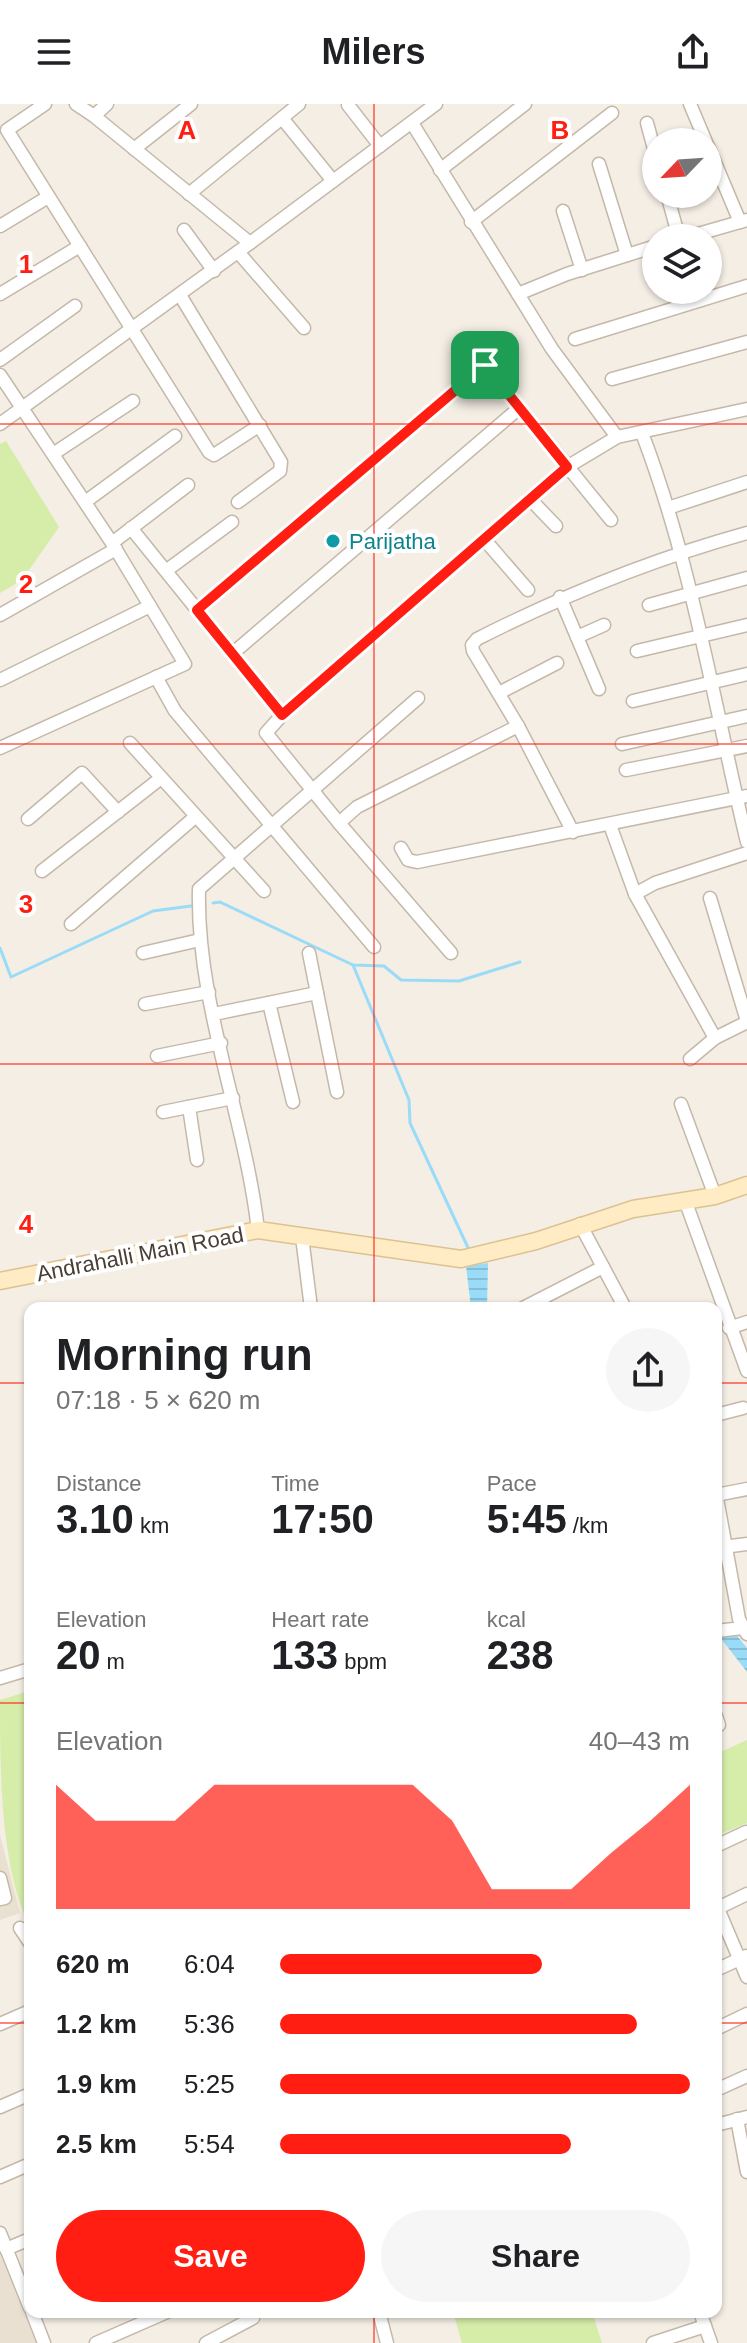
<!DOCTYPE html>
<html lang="en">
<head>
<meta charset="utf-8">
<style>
	body { margin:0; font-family:Helvetica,sans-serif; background:#f6f6f6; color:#202124; height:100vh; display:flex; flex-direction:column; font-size:30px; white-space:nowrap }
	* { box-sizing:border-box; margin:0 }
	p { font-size:26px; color:#757577 }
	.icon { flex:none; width:44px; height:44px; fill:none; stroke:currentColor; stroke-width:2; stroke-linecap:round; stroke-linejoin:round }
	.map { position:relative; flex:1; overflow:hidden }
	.sheet { position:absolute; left:24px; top:1198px; width:698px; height:1016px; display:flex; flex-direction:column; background:#fff; border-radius:16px; box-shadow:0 2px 6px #0004 }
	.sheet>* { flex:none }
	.needle { width:52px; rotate:245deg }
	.buttons { position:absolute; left:642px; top:24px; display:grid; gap:16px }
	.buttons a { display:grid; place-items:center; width:80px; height:80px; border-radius:50%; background:#fff; box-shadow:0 2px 6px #0004; font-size:40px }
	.pin { position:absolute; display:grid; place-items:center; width:68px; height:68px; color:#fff; margin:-34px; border-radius:16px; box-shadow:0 4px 12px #0006 }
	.round { display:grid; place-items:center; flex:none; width:84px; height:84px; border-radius:42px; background:#f6f6f6 }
	.overview { display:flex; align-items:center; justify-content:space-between; height:136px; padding:0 32px }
	h1 { font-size:44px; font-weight:700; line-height:60px }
	.metrics { display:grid; grid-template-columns:repeat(3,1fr); gap:12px; height:136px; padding:8px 32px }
	.metrics div { display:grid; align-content:center }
	.metrics b { font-size:40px; font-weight:700 }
	.metrics small { font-size:22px; font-weight:400 }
	.metrics p { font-size:22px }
	.chart { height:224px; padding:16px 32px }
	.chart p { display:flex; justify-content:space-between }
	.chart svg { width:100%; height:144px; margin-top:8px; fill:#ff1e11; opacity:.7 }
	.primary-button { display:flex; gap:16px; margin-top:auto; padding:16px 32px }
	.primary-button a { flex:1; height:92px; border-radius:48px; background:#ff1e11; color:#fff; font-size:32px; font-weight:700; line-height:92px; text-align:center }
	.primary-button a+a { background:#f6f6f6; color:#202124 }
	ul { padding:0 32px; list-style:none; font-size:26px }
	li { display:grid; grid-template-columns:128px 96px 1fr; align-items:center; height:60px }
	li i { height:20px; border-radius:10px; background:#ff1e11 }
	header { display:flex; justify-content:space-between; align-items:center; height:104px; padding:0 32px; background:#fff; font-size:36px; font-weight:700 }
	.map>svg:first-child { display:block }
</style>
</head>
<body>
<header><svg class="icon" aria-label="menu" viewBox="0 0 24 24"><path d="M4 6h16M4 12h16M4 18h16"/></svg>Milers<svg class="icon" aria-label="share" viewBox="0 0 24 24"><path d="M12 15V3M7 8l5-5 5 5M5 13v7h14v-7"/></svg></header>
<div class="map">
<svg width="747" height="2239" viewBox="0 0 747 2239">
	<defs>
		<pattern id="water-rules" width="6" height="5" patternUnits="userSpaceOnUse" patternTransform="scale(2)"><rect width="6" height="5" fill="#9adbf8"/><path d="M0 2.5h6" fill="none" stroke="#86bdd5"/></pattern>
	</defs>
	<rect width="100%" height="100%" fill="#f4eee5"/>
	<g fill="#e9e0d2">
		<polygon points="0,1731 20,1809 0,1816"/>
		<polygon points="0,2150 36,2239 0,2239"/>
	</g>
	<g fill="#d5eda9">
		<polygon points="6,337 59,423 22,476 0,489 0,340"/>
		<path d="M29,1587L30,1592V1823C0,1766 0,1663 0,1596Z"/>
		<polygon points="747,1636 747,1719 716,1732 716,1650"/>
		<polygon points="453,2208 592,2208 602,2239 462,2239"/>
	</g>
	<g fill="url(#water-rules)">
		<polygon points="488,1159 487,1204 471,1204 466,1162"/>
		<polygon points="734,1528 747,1544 747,1568 719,1532"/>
	</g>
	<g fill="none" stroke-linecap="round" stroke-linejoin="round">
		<g stroke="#9adbf8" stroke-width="3">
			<polyline points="213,799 220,798 353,861 384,862 401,876 459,877 520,858"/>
			<polyline points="0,844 11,873 153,807 191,802"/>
			<polyline points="353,861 409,996 410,1019 470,1148"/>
		</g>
		<g stroke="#c4b8a9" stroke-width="15">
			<g id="street">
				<polyline points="45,0 7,26 209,348 214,351 260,321"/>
				<polyline points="76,0 94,12"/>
				<polyline points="107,0 94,12 250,139 436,0"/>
				<polyline points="690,0 706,38"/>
				<polyline points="348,1 380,42"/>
				<polyline points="282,14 333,77"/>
				<polyline points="412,19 552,245 617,333"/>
				<polyline points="647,19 656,52"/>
				<polyline points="708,42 740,118"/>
				<polyline points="134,45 191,0"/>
				<polyline points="599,60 627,151"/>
				<polyline points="440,66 525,0"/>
				<polyline points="189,90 299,0"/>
				<polyline points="667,90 679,134"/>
				<polyline points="563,107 582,166"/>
				<polyline points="471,118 612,9"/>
				<polyline points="0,122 48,93"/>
				<polyline points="184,126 214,167"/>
				<polyline points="684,134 747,116"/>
				<polyline points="238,148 304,224"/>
				<polyline points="0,190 80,142"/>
				<polyline points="518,190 567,170 656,142"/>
				<polyline points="180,191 281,358 280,367 238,398"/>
				<polyline points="575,235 747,182"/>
				<polyline points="0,256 75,202"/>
				<polyline points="0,271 112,439 188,381"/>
				<polyline points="612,275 747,238"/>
				<polyline points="0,320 250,139"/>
				<path d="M642,329C692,460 714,601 747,738"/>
				<polyline points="53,350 133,297"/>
				<polyline points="530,395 556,422"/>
				<polyline points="85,398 175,332"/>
				<polyline points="668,404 747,378"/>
				<polyline points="131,424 282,611 266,629 339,719 357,703 518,622 573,728"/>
				<polyline points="484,435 528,486"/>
				<polyline points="167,466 232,418"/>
				<polyline points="560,493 599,585"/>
				<polyline points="649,501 747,474"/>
				<polyline points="197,506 485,261 611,416"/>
				<polyline points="0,511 116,445"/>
				<polyline points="577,533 604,521"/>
				<polyline points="637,547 747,521"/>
				<polyline points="232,550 518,305"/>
				<polyline points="156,573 175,607 374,843"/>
				<polyline points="0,576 150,502"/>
				<polyline points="499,589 557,559"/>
				<polyline points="633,597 747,570"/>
				<polyline points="282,611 567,363 617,333 747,305"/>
				<path d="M518,622L473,547L472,541L477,535C564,491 653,455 747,429"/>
				<polyline points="130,639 264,787"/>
				<polyline points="622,640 747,612"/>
				<polyline points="0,644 185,560 112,439"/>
				<polyline points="626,666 747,642"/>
				<polyline points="28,715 82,669 118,708"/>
				<polyline points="339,719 451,849"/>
				<polyline points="610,721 635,790 715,934"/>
				<polyline points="401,744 408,756 417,758 747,692"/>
				<polyline points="42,767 161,674"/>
				<polyline points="635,790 655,779 747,749"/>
				<polyline points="710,794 747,917"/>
				<polyline points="71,820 195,713"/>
				<polyline points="143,849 200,836"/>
				<polyline points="317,889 337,988"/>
				<polyline points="269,899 293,998"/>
				<polyline points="145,900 209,888"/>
				<polyline points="214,910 317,889 309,849"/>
				<polyline points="157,952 221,939"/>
				<polyline points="690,955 715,934 747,918"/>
				<polyline points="681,1000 715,1092"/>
				<polyline points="189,1003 197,1056"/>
				<polyline points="163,1008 233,994"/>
				<polyline points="685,1096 747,1267"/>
				<polyline points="580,1120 625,1204"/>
				<path d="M258,1126C245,1012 196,900 199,785L418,594"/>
				<polyline points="302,1133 311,1204"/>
				<polyline points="523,1204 603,1163"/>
				<polyline points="729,1224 747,1218"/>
				<polyline points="716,1311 743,1304"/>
				<polyline points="716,1389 739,1515 747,1530"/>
				<polyline points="716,1391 747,1385"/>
				<polyline points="716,1444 747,1440"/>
				<polyline points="716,1527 743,1524"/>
				<polyline points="0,1574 30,1565"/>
				<polyline points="716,1612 719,1621"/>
				<polyline points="716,1742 746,1728"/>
				<polyline points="0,1774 5,1794 0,1795"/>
				<polyline points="716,1800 747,1873"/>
				<polyline points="716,1805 747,1790"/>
				<polyline points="20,1824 30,1839"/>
				<polyline points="716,1866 746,1852"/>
				<polyline points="0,1920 30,1907"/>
				<polyline points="716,1925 747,1910"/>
				<polyline points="716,1986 747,1972"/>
				<polyline points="0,2003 30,1990"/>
				<polyline points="737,2015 747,2068"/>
				<polyline points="716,2021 747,2013"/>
				<polyline points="0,2073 30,2060"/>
				<polyline points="0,2129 30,2204"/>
				<polyline points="6,2145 30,2135"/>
				<polyline points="32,2208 44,2239"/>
				<polyline points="379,2208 387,2239"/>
				<polyline points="700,2208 711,2239"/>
				<polyline points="96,2239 167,2208"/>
				<polyline points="206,2239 253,2214 251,2208"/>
				<polyline points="653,2239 705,2222"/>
			</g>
		</g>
		<g stroke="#ddc291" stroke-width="19">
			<polyline id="secondary" points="0,1177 258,1126 461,1155 536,1137 633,1105 715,1092 747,1081"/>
		</g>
		<use href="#street" stroke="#fff" stroke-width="12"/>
		<use href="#secondary" stroke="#ffebc4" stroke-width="16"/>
	</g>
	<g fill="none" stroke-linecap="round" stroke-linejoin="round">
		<g stroke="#fff" stroke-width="16">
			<polygon id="route" points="485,261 567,363 282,611 197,506"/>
		</g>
		<use href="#route" stroke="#ff1e11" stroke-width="10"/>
	</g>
	<path fill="none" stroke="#ff1e11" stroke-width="2" stroke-opacity="0.55" d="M374,0V1204M0,320H747M0,640H747M0,960H747M0,1279H30M716,1279H747M0,1599H30M716,1599H747M0,1919H30M716,1919H747M374,2208V2239"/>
	<circle fill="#0f9aa8" stroke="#fff" stroke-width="3" cx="333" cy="437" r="8"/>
	<g text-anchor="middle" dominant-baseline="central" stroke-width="8" stroke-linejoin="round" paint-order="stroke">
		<g font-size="22" fill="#0d838f" stroke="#fff" text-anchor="start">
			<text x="349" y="437">Parijatha</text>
		</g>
		<g font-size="22" fill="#483e34" stroke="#fff">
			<text transform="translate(140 1150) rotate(-11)">Andrahalli Main Road</text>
		</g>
	</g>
	<g font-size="26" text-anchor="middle" font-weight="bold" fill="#ff1e11" stroke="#fff" stroke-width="8" stroke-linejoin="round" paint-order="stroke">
		<text x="187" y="35">A</text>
		<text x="560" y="35">B</text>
		<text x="26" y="169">1</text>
		<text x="26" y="489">2</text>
		<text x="26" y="809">3</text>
		<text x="26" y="1129">4</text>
	</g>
</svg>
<div class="buttons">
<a><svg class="needle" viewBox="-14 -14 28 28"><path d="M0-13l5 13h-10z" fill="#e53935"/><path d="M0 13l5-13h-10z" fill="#757577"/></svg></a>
<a><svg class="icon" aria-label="layers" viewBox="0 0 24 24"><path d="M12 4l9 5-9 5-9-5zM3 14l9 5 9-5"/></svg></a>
</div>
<div class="pin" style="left:485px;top:261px;background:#1e9e55"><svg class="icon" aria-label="arrive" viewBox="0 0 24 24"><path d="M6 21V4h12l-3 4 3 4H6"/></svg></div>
<section class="sheet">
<div class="overview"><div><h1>Morning run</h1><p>07:18 · 5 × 620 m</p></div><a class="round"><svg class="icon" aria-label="share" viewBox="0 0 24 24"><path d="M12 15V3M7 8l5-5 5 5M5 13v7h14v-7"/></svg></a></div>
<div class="metrics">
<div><p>Distance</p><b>3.10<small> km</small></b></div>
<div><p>Time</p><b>17:50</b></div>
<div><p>Pace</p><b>5:45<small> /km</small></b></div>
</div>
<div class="metrics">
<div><p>Elevation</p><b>20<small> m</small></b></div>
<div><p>Heart rate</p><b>133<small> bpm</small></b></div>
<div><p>kcal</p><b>238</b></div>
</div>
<div class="chart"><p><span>Elevation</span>40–43 m</p>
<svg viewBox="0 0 160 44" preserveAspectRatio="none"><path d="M0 44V6L10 17L20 17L30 17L40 6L50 6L60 6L70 6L80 6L90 6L100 17L110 38L120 38L130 38L140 27L150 17L160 6V44z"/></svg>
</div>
<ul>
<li><b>620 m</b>6:04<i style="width:64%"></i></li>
<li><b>1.2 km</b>5:36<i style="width:87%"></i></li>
<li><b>1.9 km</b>5:25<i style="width:100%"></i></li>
<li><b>2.5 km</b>5:54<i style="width:71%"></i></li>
</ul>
<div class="primary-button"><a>Save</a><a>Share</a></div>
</section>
</div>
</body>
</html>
